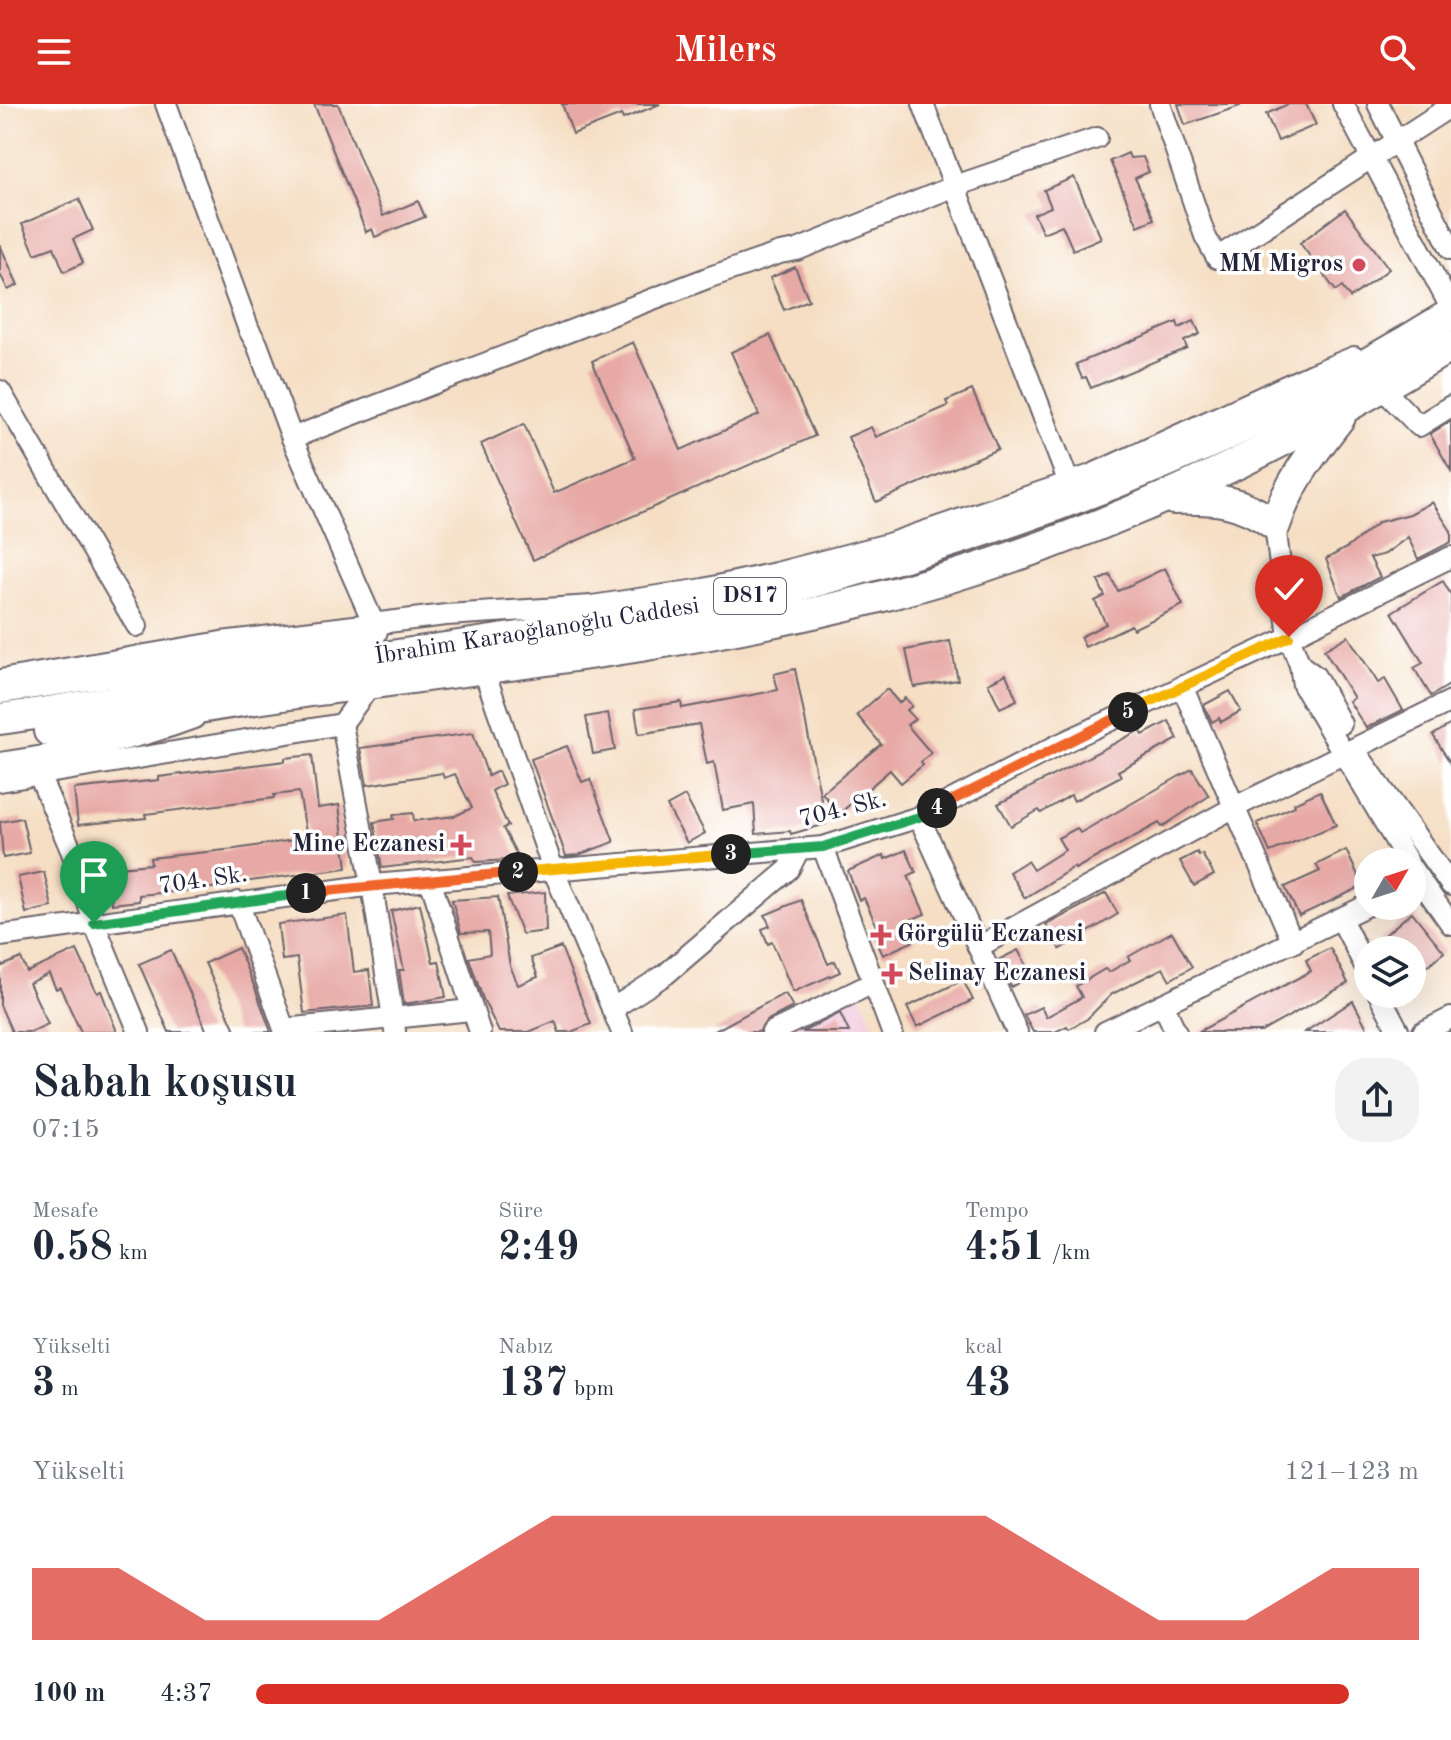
<!DOCTYPE html>
<html lang="tr">
<head>
<meta charset="utf-8">
<style>
	body { margin:0; font-family:"Old Standard TT",serif; background:#f2f2f3; color:#1f2937; height:100vh; display:flex; flex-direction:column; font-size:30px; white-space:nowrap }
	* { box-sizing:border-box; margin:0 }
	p { font-size:26px; color:#747a83 }
	.icon { flex:none; width:44px; height:44px; fill:none; stroke:currentColor; stroke-width:2; stroke-linecap:round; stroke-linejoin:round }
	.map { position:relative; height:928px; overflow:hidden }
	.sheet { display:flex; flex-direction:column; background:#fff; flex:1 }
	.sheet>* { flex:none }
	.needle { width:52px; rotate:51deg }
	.controls { position:absolute; left:1354px; top:744px; display:grid; gap:16px }
	.controls a { display:grid; place-items:center; width:72px; height:72px; border-radius:50%; background:#fff; box-shadow:0 8px 32px #0002; font-size:40px }
	.pin { position:absolute; display:grid; place-items:center; width:68px; height:68px; color:#fff; margin:-82px -34px; border-radius:50% 50% 50% 0; rotate:-45deg; box-shadow:0 0 8px #0007 }
	.pin .icon { rotate:45deg }
	.km { position:absolute; width:40px; height:40px; margin:-20px; border-radius:50%; background:#222; color:#fff; font-size:22px; line-height:40px; text-align:center }
	.round { display:grid; place-items:center; flex:none; width:84px; height:84px; border-radius:32px; background:#f2f2f3 }
	.summary { display:flex; align-items:center; justify-content:space-between; height:136px; padding:0 32px }
	h1 { font-size:44px; font-weight:700; line-height:60px }
	.stats { display:grid; grid-template-columns:repeat(3,1fr); gap:12px; height:136px; padding:8px 32px }
	.stats div { display:grid; align-content:center }
	.stats b { font-size:40px; font-weight:700 }
	.stats small { font-size:22px; font-weight:400 }
	.stats p { font-size:22px }
	.chart { height:224px; padding:16px 32px }
	.chart p { display:flex; justify-content:space-between }
	.chart svg { width:100%; height:144px; margin-top:8px; fill:#d93025; opacity:.7 }
	ul { padding:0 32px; list-style:none; font-size:26px }
	li { display:grid; grid-template-columns:128px 96px 1fr; align-items:center; height:60px }
	li i { height:20px; border-radius:10px; background:#d93025 }
	header { display:flex; justify-content:space-between; align-items:center; height:104px; padding:0 32px; background:#d93025; color:#fff; font-size:36px; font-weight:700 }
	.map>svg:first-child { display:block }
</style>
</head>
<body>
<header><svg class="icon" aria-label="menu" viewBox="0 0 24 24"><path d="M4 6h16M4 12h16M4 18h16"/></svg>Milers<svg class="icon" aria-label="search" viewBox="0 0 24 24"><circle cx="10" cy="10" r="6"/><path d="M15 15l6 6"/></svg></header>
<div class="map">
<svg width="1451" height="928" viewBox="0 0 1451 928">
	<rect width="100%" height="100%" fill="#fff"/>
	<filter id="ink" filterUnits="userSpaceOnUse"><feTurbulence type="fractalNoise" baseFrequency=".0125" numOctaves="2"/><feDisplacementMap in="SourceGraphic" scale="16" xChannelSelector="R" yChannelSelector="G"/><feConvolveMatrix kernelMatrix="1 2 1 2 8 2 1 2 1" color-interpolation-filters="sRGB"/></filter>
	<filter id="wash" filterUnits="userSpaceOnUse"><feTurbulence type="fractalNoise" baseFrequency=".006" numOctaves="4" result="noise"/><feDisplacementMap in="SourceGraphic" scale="32" xChannelSelector="R" yChannelSelector="G"/><feGaussianBlur stdDeviation="1.8" result="paint"/><feColorMatrix in="noise" values="0 0 0 0 0 0 0 0 0 0 0 0 0 0 0 0 0 1.4 0 .05"/><feComposite in="paint" operator="in"/></filter>
	<g filter="url(#wash)">
		<rect width="100%" height="100%" fill="#f5dec3"/>
		<polygon fill="#f3cfe0" points="854,875 877,928 750,928"/>
		<g id="blocks">
			<g fill="#e7a9a5">
				<polygon points="314,0 338,0 383,112 418,97 425,113 375,133 372,125 366,128"/>
				<polygon points="562,0 660,0 623,15 621,11 573,30"/>
				<polygon points="1178,0 1239,0 1240,2 1185,21"/>
				<polygon points="1288,0 1306,0 1316,21 1278,37 1266,10"/>
				<polygon points="1128,49 1130,54 1143,53 1149,68 1135,74 1154,115 1138,122 1110,57"/>
				<polygon points="1074,73 1101,134 1073,146 1062,121 1043,129 1034,110 1051,103 1044,86"/>
				<polygon points="79,95 93,126 73,135 83,159 64,168 54,143 35,150 22,120"/>
				<polygon points="1345,105 1389,165 1350,194 1342,183 1336,187 1300,139"/>
				<polygon points="0,141 18,181 8,186 0,170"/>
				<polygon points="795,163 809,196 784,206 770,174"/>
				<polygon points="1194,217 1200,230 1184,237 1187,244 1091,284 1086,273 1082,274 1076,260 1177,218 1179,224"/>
				<polygon points="770,231 815,332 533,456 481,340 524,320 554,389 635,354 592,257 633,238 681,346 759,311 731,248"/>
				<polygon points="972,286 998,345 876,398 848,333 871,323 876,333 948,302 946,297"/>
				<polygon points="1451,317 1451,367 1430,330"/>
				<polygon points="1432,398 1451,427 1451,438 1418,455 1408,433 1385,450 1370,454 1380,473 1341,493 1326,455 1348,443 1379,418 1410,410"/>
				<polygon points="1165,464 1183,501 1133,525 1131,521 1085,543 1080,533 1106,520 1095,497 1105,492 1098,477 1110,471 1118,487"/>
				<polygon points="1443,477 1451,491 1451,580 1431,592 1414,564 1423,559 1392,508"/>
				<polygon points="1348,532 1378,579 1385,575 1403,606 1366,624 1349,597 1354,594 1324,546"/>
				<polygon points="950,537 958,576 914,583 906,546"/>
				<polygon points="795,565 826,720 791,730 790,727 756,730 754,700 723,706 714,658 707,660 699,620 639,630 635,605 681,598 682,604 778,586 774,570"/>
				<polygon points="1006,570 1017,596 1000,604 988,579"/>
				<polygon points="887,585 899,599 905,594 912,602 907,606 915,615 907,621 931,649 921,658 923,661 901,679 890,666 840,709 822,689 881,640 857,611"/>
				<polygon points="1230,587 1241,607 1221,618 1219,614 1212,618 1204,601"/>
				<polygon points="608,609 615,646 593,650 586,613"/>
				<polygon points="1169,617 1178,635 1118,667 1121,672 1074,697 1071,691 1041,709 1039,706 1011,722 998,700 1140,626 1143,631"/>
				<polygon points="1451,620 1451,660 1433,631"/>
				<polygon points="473,629 488,672 498,667 504,680 492,687 508,722 503,724 518,753 509,756 476,758 473,753 382,764 374,718 394,715 393,711 413,709 414,717 455,712 472,704 455,670 444,674 442,669 367,681 360,644"/>
				<polygon points="567,642 582,678 590,675 614,738 578,751 566,752 531,655"/>
				<polygon points="312,651 318,704 339,701 347,764 221,781 222,783 139,791 139,797 112,800 108,764 151,760 150,754 235,745 307,734 299,688 274,691 274,694 145,710 146,714 78,721 74,685 159,676 159,673 285,657 285,654"/>
				<polygon points="1192,665 1209,692 1162,723 1159,719 1075,765 1074,763 1025,794 1009,768 1027,757 1033,766 1065,746 1058,734 1077,724 1080,729"/>
				<polygon points="1320,687 1336,721 1270,748 1257,719 1295,702 1294,699"/>
				<polygon points="685,692 705,729 687,739 667,702"/>
				<polygon points="22,714 30,749 3,754 0,718"/>
				<polygon points="906,746 916,768 908,772 925,810 905,818 914,837 883,851 875,834 881,831 864,794 859,796 848,767 884,751 885,755"/>
				<polygon points="1346,746 1363,782 1299,812 1285,783 1320,767 1316,761"/>
				<polygon points="1197,748 1199,752 1202,750 1214,771 1194,782 1180,757"/>
				<polygon points="44,768 52,803 26,809 18,773"/>
				<polygon points="545,788 546,827 522,830 507,792"/>
				<polygon points="1106,789 1118,810 1060,845 1046,821"/>
				<polygon points="498,793 510,862 518,881 538,873 531,854 561,843 591,920 571,928 559,928 555,917 529,928 499,928 483,895 469,854 490,850 488,828 461,829 452,796"/>
				<polygon points="801,796 828,860 835,857 840,868 793,888 772,838 768,840 762,825 770,822 765,811"/>
				<polygon points="420,800 433,858 439,857 446,893 404,900 399,866 404,866 391,807"/>
				<polygon points="1412,808 1444,848 1421,867 1412,855 1412,846 1387,846 1379,836"/>
				<polygon points="347,811 354,868 369,866 373,902 304,909 297,854 282,856 278,820"/>
				<polygon points="1172,828 1192,863 1170,876 1163,864 1112,890 1087,915 1069,925 1067,922 1055,928 1033,928 1024,911 1041,903 1046,913 1082,893 1076,882 1105,865 1109,868 1130,856 1128,853"/>
				<polygon points="238,844 255,884 271,928 236,928 205,859"/>
				<polygon points="1330,844 1348,879 1261,928 1198,928 1311,867 1306,856"/>
				<polygon points="77,846 97,889 101,887 117,928 81,928 60,883 56,885 49,870 29,879 48,920 31,928 12,928 0,901 0,863 21,854 27,868"/>
				<polygon points="171,846 199,909 207,928 169,928 139,860"/>
				<polygon points="1018,846 1032,872 1011,883 998,856"/>
				<polygon points="963,876 973,896 917,923 907,903"/>
				<polygon points="785,889 793,903 766,917 759,928 713,928"/>
				<polygon points="1353,897 1369,928 1305,928"/>
				<polygon points="840,909 849,928 802,928"/>
			</g>
		</g>
	</g>
	<g filter="url(#ink)">
		<use href="#blocks" fill-opacity="0" stroke="#6c646b" stroke-width="2"/>
		<g fill="none" stroke-linecap="round" stroke-linejoin="round">
			<g stroke="#6c646b" stroke-width="24">
				<g id="minor">
					<polyline points="923,0 1069,379"/>
					<polyline points="1160,0 1205,132 1217,154 1451,2"/>
					<polyline points="1343,0 1451,204"/>
					<polyline points="1378,0 1451,145"/>
					<polyline points="1382,284 1419,322 1451,302"/>
					<polyline points="0,287 137,522"/>
					<polyline points="292,334 710,173 780,149 797,146 955,82 1097,34"/>
					<polyline points="1275,421 1289,533 1300,561 1303,581 1408,758"/>
					<polyline points="1300,561 1315,572 1341,620"/>
					<polyline points="483,564 553,765 622,928"/>
					<polyline points="0,576 221,538 446,511 592,502 704,485 776,469 888,440 1091,371 1312,270 1354,253"/>
					<polyline points="1182,582 1293,839"/>
					<polyline points="0,589 368,535 375,532 377,527 292,334 257,240 249,226 166,0"/>
					<polyline points="342,620 372,781 395,927"/>
					<polyline points="1356,648 1451,781"/>
					<path d="M0,659C66,649 131,638 194,614"/>
					<polyline points="39,671 74,753 94,819 139,928"/>
					<polyline points="0,677 342,620 371,580"/>
					<polyline points="919,713 1017,928"/>
					<polyline points="823,743 892,928"/>
					<polyline points="1412,765 1451,820"/>
					<polyline points="430,776 480,928"/>
					<polyline points="238,798 284,925 471,906"/>
					<polyline points="1341,815 1368,868"/>
					<polyline points="0,832 373,781 823,743 919,713 1060,640 1289,533 1451,453"/>
					<polyline points="978,843 1233,704 1451,597"/>
					<polyline points="1379,890 1399,928"/>
					<polyline points="1163,900 1176,928"/>
					<polyline points="612,905 666,870 789,765 799,745"/>
					<polyline points="772,928 873,879"/>
					<polyline points="1105,928 1368,801"/>
					<polyline points="1423,928 1451,914"/>
				</g>
			</g>
			<g stroke="#6c646b" stroke-width="34">
				<g id="highway">
					<path d="M1173,395C1215,394 1240,395 1275,421C1289,378 1313,348 1340,313"/>
					<path d="M0,615C103,601 206,580 309,564C432,546 556,529 678,506C713,499 749,494 783,486C1017,426 1247,338 1451,210"/>
					<path d="M49,627C140,614 229,598 319,586C507,561 695,541 879,493C1082,441 1273,351 1451,242"/>
				</g>
			</g>
			<use href="#minor" stroke="#fff" stroke-width="20"/>
			<use href="#highway" stroke="#fff" stroke-width="30"/>
		</g>
	</g>
	<g fill="none" stroke-linecap="round" stroke-linejoin="round" filter="url(#ink)">
		<g stroke="#fff" stroke-width="16">
			<polyline id="split-1" points="94,819 306,789"/>
		</g>
		<g stroke="#fff" stroke-width="16">
			<polyline id="split-2" points="306,789 518,768"/>
		</g>
		<g stroke="#fff" stroke-width="16">
			<polyline id="split-3" points="518,768 731,750"/>
		</g>
		<g stroke="#fff" stroke-width="16">
			<polyline id="split-4" points="731,750 823,743 919,713 937,704"/>
		</g>
		<g stroke="#fff" stroke-width="16">
			<polyline id="split-5" points="937,704 1128,608"/>
		</g>
		<g stroke="#fff" stroke-width="16">
			<polyline id="split-6" points="1128,608 1289,533"/>
		</g>
		<use href="#split-1" stroke="#22a559" stroke-width="10"/>
		<use href="#split-2" stroke="#f0652b" stroke-width="10"/>
		<use href="#split-3" stroke="#f5b400" stroke-width="10"/>
		<use href="#split-4" stroke="#22a559" stroke-width="10"/>
		<use href="#split-5" stroke="#f0652b" stroke-width="10"/>
		<use href="#split-6" stroke="#f5b400" stroke-width="10"/>
	</g>
	<g fill="#d1495b" stroke="#fff" stroke-width="3">
		<circle cx="1359" cy="161" r="8"/>
		<path d="M457 729h8v8h8v8h-8v8h-8v-8h-8v-8h8z"/>
		<path d="M877 819h8v8h8v8h-8v8h-8v-8h-8v-8h8z"/>
		<path d="M888 858h8v8h8v8h-8v8h-8v-8h-8v-8h8z"/>
	</g>
	<g text-anchor="middle" dominant-baseline="central" stroke-width="7" stroke-linejoin="round" paint-order="stroke">
		<rect fill="#fff" stroke="#646476" stroke-width="2" x="714" y="474" width="72" height="36" rx="6"/>
		<g font-size="22" font-weight="bold" fill="#22223b">
			<text x="750" y="492">D817</text>
		</g>
		<g font-size="24" font-weight="bold" fill="#22223b" stroke="#fff" text-anchor="end">
			<text x="1343" y="161">MM Migros</text>
			<text x="445" y="741">Mine Eczanesi</text>
			<text x="897" y="831" text-anchor="start">Görgülü Eczanesi</text>
			<text x="908" y="870" text-anchor="start">Selinay Eczanesi</text>
		</g>
		<g font-size="24" fill="#22223b" stroke="#fff">
			<text transform="translate(537 528) rotate(-9)">İbrahim Karaoğlanoğlu Caddesi</text>
			<text transform="translate(843 706) rotate(-14)">704. Sk.</text>
			<text transform="translate(203 777) rotate(-8)">704. Sk.</text>
		</g>
	</g>
</svg>
<div class="controls">
<a><svg class="needle" viewBox="-14 -14 28 28"><path d="M0-13l5 13h-10z" fill="#e53935"/><path d="M0 13l5-13h-10z" fill="#747a83"/></svg></a>
<a><svg class="icon" aria-label="layers" viewBox="0 0 24 24"><path d="M12 4l9 5-9 5-9-5zM3 14l9 5 9-5"/></svg></a>
</div>
<div class="pin" style="left:94px;top:819px;background:#1e9e55"><svg class="icon" aria-label="arrive" viewBox="0 0 24 24"><path d="M6 21V4h12l-3 4 3 4H6"/></svg></div>
<div class="pin" style="left:1289px;top:533px;background:#d93025"><svg class="icon" aria-label="check" viewBox="0 0 24 24"><path d="M5 12l5 5 9-10"/></svg></div>
<b class="km" style="left:306px;top:789px">1</b>
<b class="km" style="left:518px;top:768px">2</b>
<b class="km" style="left:731px;top:750px">3</b>
<b class="km" style="left:937px;top:704px">4</b>
<b class="km" style="left:1128px;top:608px">5</b>
</div>
<section class="sheet">
<div class="summary"><div><h1>Sabah koşusu</h1><p>07:15</p></div><a class="round"><svg class="icon" aria-label="share" viewBox="0 0 24 24"><path d="M12 15V3M7 8l5-5 5 5M5 13v7h14v-7"/></svg></a></div>
<div class="stats">
<div><p>Mesafe</p><b>0.58<small> km</small></b></div>
<div><p>Süre</p><b>2:49</b></div>
<div><p>Tempo</p><b>4:51<small> /km</small></b></div>
</div>
<div class="stats">
<div><p>Yükselti</p><b>3<small> m</small></b></div>
<div><p>Nabız</p><b>137<small> bpm</small></b></div>
<div><p>kcal</p><b>43</b></div>
</div>
<div class="chart"><p><span>Yükselti</span>121–123 m</p>
<svg viewBox="0 0 160 44" preserveAspectRatio="none"><path d="M0 44V22L10 22L20 38L30 38L40 38L50 22L60 6L70 6L80 6L90 6L100 6L110 6L120 22L130 38L140 38L150 22L160 22V44z"/></svg>
</div>
<ul>
<li><b>100 m</b>4:37<i style="width:94%"></i></li>
</ul>
</section>
</body>
</html>
